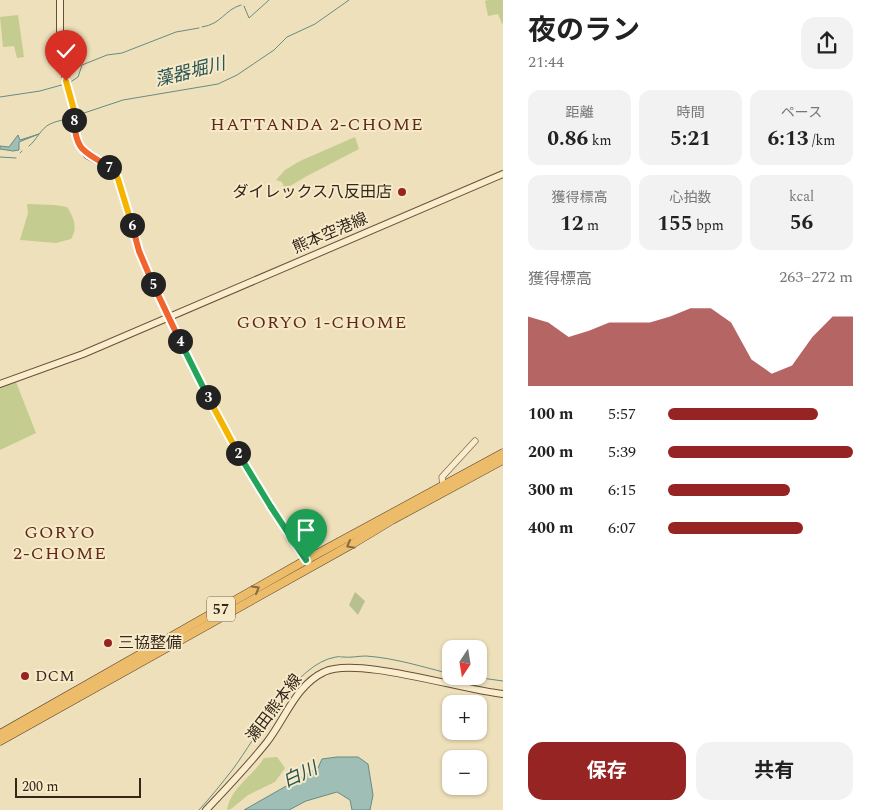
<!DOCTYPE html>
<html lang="ja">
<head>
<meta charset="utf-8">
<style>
	body { margin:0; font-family:Spectral,"Noto Sans JP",serif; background:#f2f2f2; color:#222; height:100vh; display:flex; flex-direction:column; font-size:19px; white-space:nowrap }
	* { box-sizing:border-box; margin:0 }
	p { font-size:16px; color:#767676 }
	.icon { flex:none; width:28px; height:28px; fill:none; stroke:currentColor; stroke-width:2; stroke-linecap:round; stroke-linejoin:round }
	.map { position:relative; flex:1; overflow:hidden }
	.details { display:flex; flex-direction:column; background:#fff; width:375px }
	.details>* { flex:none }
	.needle { width:32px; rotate:192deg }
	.buttons { position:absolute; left:442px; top:640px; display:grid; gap:10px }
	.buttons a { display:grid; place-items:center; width:45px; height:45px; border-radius:10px; background:#fff; box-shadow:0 1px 4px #0004; font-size:25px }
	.scale { position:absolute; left:15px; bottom:12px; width:126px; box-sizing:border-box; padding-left:5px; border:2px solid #34271a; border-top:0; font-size:14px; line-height:18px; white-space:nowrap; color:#34271a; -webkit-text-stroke:4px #f6eaca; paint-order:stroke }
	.pin { position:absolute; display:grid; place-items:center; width:42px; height:42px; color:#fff; margin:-51px -21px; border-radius:50% 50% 50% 0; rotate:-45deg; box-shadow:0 0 5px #0007 }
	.pin .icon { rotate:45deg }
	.km { position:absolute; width:25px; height:25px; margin:-12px; border-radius:50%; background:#222; color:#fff; font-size:14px; line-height:25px; text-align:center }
	.round { display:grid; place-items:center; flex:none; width:52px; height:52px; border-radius:15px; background:#f2f2f2 }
	.headline { display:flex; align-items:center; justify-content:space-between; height:85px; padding:0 25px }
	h1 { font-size:28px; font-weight:700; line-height:38px }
	.stats { display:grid; grid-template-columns:repeat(3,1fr); gap:8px; height:85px; padding:5px 25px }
	.stats div { display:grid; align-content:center; border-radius:12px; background:#f2f2f2; text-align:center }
	.stats b { font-size:21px; font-weight:700 }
	.stats small { font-size:14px; font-weight:400 }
	.stats p { font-size:14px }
	.chart { height:140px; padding:10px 25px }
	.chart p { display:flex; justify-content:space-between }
	.chart svg { width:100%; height:90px; margin-top:5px; fill:#962423; opacity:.7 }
	.button { display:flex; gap:10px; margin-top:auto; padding:10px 25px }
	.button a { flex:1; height:58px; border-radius:15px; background:#962423; color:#fff; font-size:20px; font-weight:700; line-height:58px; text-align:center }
	.button a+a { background:#f2f2f2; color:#222 }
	ul { padding:0 25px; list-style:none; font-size:16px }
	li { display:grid; grid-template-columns:80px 60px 1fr; align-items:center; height:38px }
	li i { height:12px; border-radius:6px; background:#962423 }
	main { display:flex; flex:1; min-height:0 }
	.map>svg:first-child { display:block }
</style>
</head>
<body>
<main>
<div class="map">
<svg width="503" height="810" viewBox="0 0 503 810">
	<rect width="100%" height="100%" fill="#eee0ba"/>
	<g fill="#c4cc8f">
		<polygon points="488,0 503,0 503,23 502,24 498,14 488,16 485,1"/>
		<polygon points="18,15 24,57 17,58 14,46 3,47 0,17"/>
		<polygon points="355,137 359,149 307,176 285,189 282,182 276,180 285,170 300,161"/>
		<path d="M27,204L55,205L67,207C74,218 78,228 71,239L56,243L20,240L28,213Z"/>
		<polygon points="16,382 36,433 0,450 0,388"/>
		<path d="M277,757L285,768L275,782L248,795L231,809L227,810C231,787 253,776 264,758Z"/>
	</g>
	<polygon fill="#b9c08f" points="355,592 365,601 358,615 349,605"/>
	<g fill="#9fbfb6" stroke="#678c83">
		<polygon points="39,134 19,142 19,150 13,151 0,149 0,146 9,147 18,135 20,140"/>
		<polygon points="337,757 358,757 368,764 373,795 370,810 352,810 350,800 337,792 306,801 289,810 244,810 318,768 322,759"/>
	</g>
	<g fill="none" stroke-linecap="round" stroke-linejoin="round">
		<g stroke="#678c83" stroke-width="1">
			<polyline points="244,6 249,18 269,0"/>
			<path d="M202,27C222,24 224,10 241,5"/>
			<polyline points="69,83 78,77 82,65 107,55 122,53 176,32 199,28"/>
			<polyline points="0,97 40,91 65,84"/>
			<polyline points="78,115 123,100 218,84 237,75 274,50 287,37 315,24 349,0"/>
			<path d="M29,146C37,140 40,129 50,124C56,121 64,120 70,118"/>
			<polyline points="20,153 22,151"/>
			<polyline points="0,157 16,158"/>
			<polyline points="467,676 503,681"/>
			<path d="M199,810C211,797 222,783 233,769C256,738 295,663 336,657C343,656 337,657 343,657C350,658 358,656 366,656C395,658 423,667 451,674"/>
		</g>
		<g stroke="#856f54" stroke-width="7">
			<g id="tertiary">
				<polyline points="169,317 183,348 237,452 306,560 309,561"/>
				<polyline points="443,485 442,477 475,441"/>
			</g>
		</g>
		<g stroke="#675038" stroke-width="8">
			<g id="secondary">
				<polyline points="60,0 60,55 74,110 76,136 78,142 87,155 107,166 116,174 139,251 169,317"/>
				<polyline points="0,384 83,354 503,174"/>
				<path d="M206,810C227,788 248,766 267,742C285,719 296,685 324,672C356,656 462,690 503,694"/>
			</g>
		</g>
		<g stroke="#523d29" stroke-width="9">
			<g id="trunk">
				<polyline points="0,734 306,560 503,453"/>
				<polyline points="0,741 354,543 392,520 503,460"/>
			</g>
		</g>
		<use href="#tertiary" stroke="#faedcd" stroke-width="5.5"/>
		<use href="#secondary" stroke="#faedcd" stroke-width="6"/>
		<use href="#trunk" stroke="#ecbc6a" stroke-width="8"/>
	</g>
	<defs><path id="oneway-chevron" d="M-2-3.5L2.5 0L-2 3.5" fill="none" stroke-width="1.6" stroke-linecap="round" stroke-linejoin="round" transform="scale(1.25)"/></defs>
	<g stroke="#876a3e">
		<use href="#oneway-chevron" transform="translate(350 545) rotate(151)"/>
		<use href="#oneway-chevron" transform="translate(256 589) rotate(-30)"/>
	</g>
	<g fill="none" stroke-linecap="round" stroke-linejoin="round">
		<g stroke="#fff" stroke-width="10">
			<polyline id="split-1" points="271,507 306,560"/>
		</g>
		<g stroke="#fff" stroke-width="10">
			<polyline id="split-2" points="238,453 271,507"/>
		</g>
		<g stroke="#fff" stroke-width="10">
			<polyline id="split-3" points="208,397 238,453"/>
		</g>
		<g stroke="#fff" stroke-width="10">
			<polyline id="split-4" points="180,341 208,397"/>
		</g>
		<g stroke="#fff" stroke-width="10">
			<polyline id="split-5" points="153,284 180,341"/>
		</g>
		<g stroke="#fff" stroke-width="10">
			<polyline id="split-6" points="132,225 139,251 153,284"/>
		</g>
		<g stroke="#fff" stroke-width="10">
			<polyline id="split-7" points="109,167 116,174 118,179 132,225"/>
		</g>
		<g stroke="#fff" stroke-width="10">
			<path id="split-8" d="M74,120C76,153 85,151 109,167"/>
		</g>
		<g stroke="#fff" stroke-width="10">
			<polyline id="split-9" points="66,81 74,110 74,120"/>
		</g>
		<use href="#split-1" stroke="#22a559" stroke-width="6"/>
		<use href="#split-2" stroke="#22a559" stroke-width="6"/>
		<use href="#split-3" stroke="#f5b400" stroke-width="6"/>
		<use href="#split-4" stroke="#22a559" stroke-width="6"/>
		<use href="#split-5" stroke="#f0652b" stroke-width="6"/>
		<use href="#split-6" stroke="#f0652b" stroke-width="6"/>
		<use href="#split-7" stroke="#f5b400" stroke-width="6"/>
		<use href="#split-8" stroke="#f0652b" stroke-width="6"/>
		<use href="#split-9" stroke="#f5b400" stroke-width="6"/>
	</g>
	<g fill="#962423" stroke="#f6eaca" stroke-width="2">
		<circle cx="402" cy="192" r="5"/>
		<circle cx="108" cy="643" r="5"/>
		<circle cx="25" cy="676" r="5"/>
	</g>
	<g text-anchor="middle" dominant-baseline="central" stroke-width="4" stroke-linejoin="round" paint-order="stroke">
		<rect fill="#f6eaca" stroke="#6e624f" stroke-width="1" x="207" y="596.5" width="28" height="25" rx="4"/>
		<g font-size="15" font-weight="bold" fill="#34271a">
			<text x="221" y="609">57</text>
		</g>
		<g font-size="16" fill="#34271a" stroke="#f6eaca" text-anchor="start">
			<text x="392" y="192" text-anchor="end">ダイレックス八反田店</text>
			<text x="118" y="643">三協整備</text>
			<text x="35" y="676">DCM</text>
		</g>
		<g font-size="16" fill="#34271a" stroke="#f6eaca">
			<text transform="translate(330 233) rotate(-23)">熊本空港線</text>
			<text transform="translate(274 708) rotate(-53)">瀬田熊本線</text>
		</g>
		<g font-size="18" font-style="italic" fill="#285452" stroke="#f6eaca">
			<text transform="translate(190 72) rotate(-14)">藻器堀川</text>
			<text transform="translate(300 775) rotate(-25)">白川</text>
		</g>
		<g font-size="18" letter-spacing="1" fill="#612918" stroke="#f6eaca">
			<text x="317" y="124">HATTANDA 2-CHOME</text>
			<text x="322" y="322">GORYO 1-CHOME</text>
			<text x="60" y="532">GORYO<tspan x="60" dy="21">2-CHOME</tspan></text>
		</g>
	</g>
</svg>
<div class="buttons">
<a><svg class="needle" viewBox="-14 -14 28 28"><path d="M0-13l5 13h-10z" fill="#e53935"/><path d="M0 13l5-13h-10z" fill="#767676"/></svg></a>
<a>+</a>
<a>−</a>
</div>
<div class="scale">200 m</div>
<div class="pin" style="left:306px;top:560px;background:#1e9e55"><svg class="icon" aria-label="arrive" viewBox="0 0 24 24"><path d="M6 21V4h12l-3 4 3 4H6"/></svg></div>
<div class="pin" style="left:66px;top:81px;background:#d93025"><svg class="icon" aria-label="check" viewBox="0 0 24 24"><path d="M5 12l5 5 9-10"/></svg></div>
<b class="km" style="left:238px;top:453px">2</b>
<b class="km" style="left:208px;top:397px">3</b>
<b class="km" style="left:180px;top:341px">4</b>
<b class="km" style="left:153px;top:284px">5</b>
<b class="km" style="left:132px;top:225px">6</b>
<b class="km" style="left:109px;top:167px">7</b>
<b class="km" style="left:74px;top:120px">8</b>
</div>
<section class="details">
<div class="headline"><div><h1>夜のラン</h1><p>21:44</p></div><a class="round"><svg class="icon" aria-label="share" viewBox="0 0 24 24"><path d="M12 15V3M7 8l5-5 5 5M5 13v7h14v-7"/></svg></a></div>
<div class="stats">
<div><p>距離</p><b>0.86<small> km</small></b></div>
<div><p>時間</p><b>5:21</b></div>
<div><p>ペース</p><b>6:13<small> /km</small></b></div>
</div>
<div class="stats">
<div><p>獲得標高</p><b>12<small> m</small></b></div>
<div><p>心拍数</p><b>155<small> bpm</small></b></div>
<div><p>kcal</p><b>56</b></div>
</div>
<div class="chart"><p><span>獲得標高</span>263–272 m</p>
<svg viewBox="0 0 160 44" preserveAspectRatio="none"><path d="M0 44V10L10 13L20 20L30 17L40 13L50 13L60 13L70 10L80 6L90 6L100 13L110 31L120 38L130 34L140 20L150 10L160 10V44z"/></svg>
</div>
<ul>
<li><b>100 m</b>5:57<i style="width:81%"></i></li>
<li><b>200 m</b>5:39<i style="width:100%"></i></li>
<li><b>300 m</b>6:15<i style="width:66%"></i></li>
<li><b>400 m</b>6:07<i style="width:73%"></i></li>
</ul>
<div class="button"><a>保存</a><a>共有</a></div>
</section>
</main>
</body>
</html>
